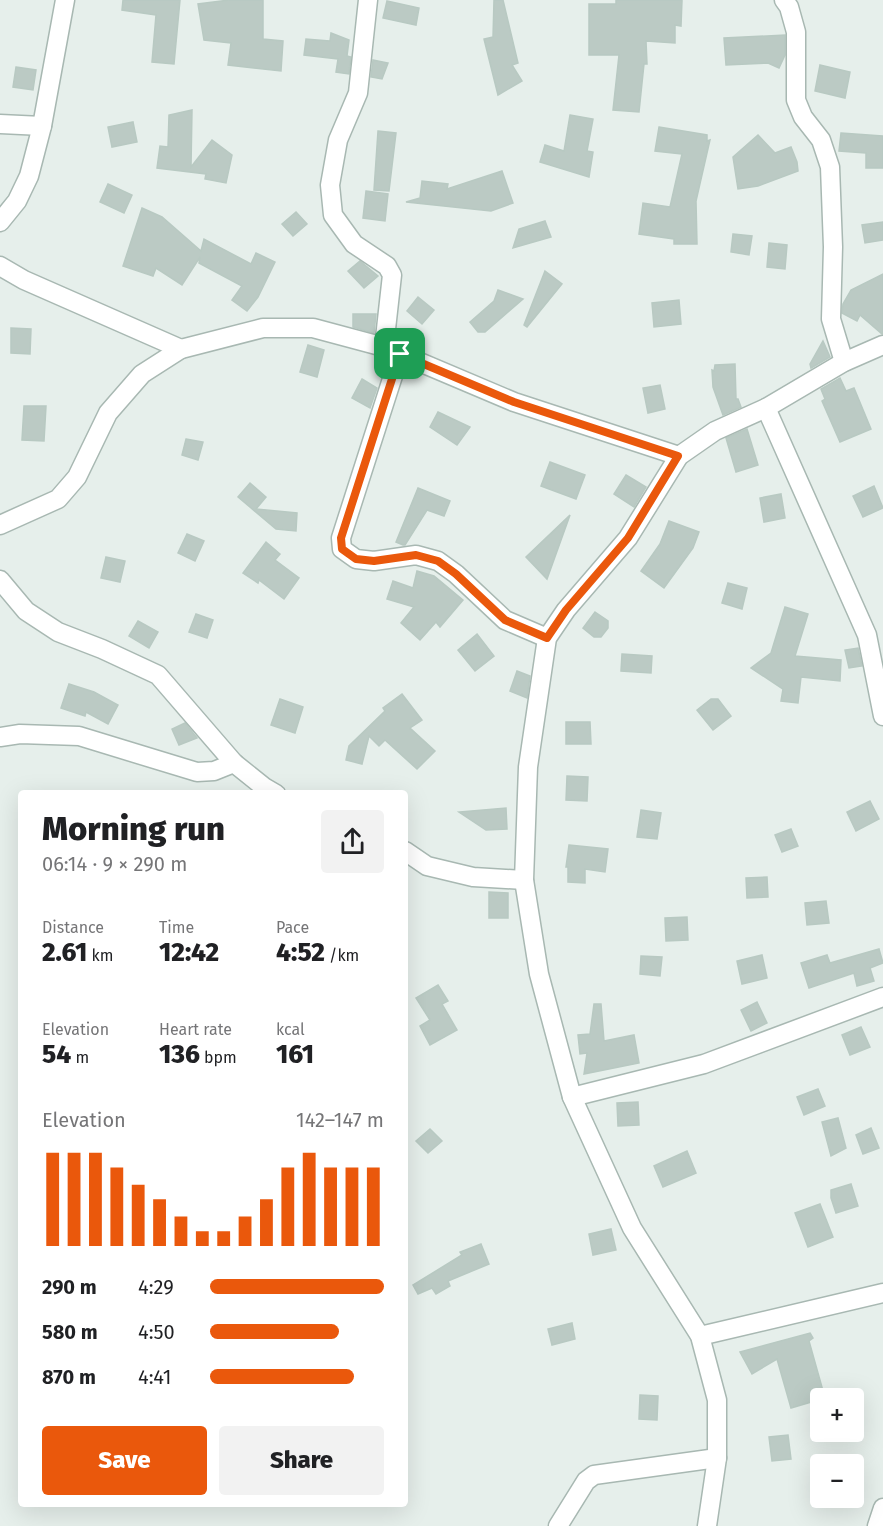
<!DOCTYPE html>
<html lang="en">
<head>
<meta charset="utf-8">
<style>
	body { margin:0; font-family:"Fira Sans",sans-serif; background:#f2f2f2; color:#202124; height:100vh; display:flex; flex-direction:column; font-size:22px; white-space:nowrap }
	* { box-sizing:border-box; margin:0 }
	p { font-size:20px; color:#757577 }
	.icon { flex:none; width:33px; height:33px; fill:none; stroke:currentColor; stroke-width:2; stroke-linecap:round; stroke-linejoin:round }
	.map { position:relative; flex:1; overflow:hidden }
	.sheet { position:absolute; left:18px; top:790px; width:390px; height:717px; display:flex; flex-direction:column; background:#fff; border-radius:6px; box-shadow:0 6px 24px #0002 }
	.sheet>* { flex:none }
	.controls { position:absolute; left:810px; top:1388px; display:grid; gap:12px }
	.controls a { display:grid; place-items:center; width:54px; height:54px; border-radius:6px; background:#fff; box-shadow:0 6px 24px #0002; font-size:30px }
	.pin { position:absolute; display:grid; place-items:center; width:51px; height:51px; color:#fff; margin:-26px; border-radius:12px; box-shadow:0 3px 9px #0006 }
	.round { display:grid; place-items:center; flex:none; width:63px; height:63px; border-radius:6px; background:#f2f2f2 }
	.head { display:flex; align-items:center; justify-content:space-between; height:102px; padding:0 24px }
	h1 { font-size:33px; font-weight:800; line-height:45px }
	.metrics { display:grid; grid-template-columns:repeat(3,1fr); gap:9px; height:102px; padding:6px 24px }
	.metrics div { display:grid; align-content:center }
	.metrics b { font-size:26px; font-weight:800 }
	.metrics small { font-size:16px; font-weight:400 }
	.metrics p { font-size:16px }
	.chart { height:168px; padding:12px 24px }
	.chart p { display:flex; justify-content:space-between }
	.chart svg { width:100%; height:108px; margin-top:6px; stroke:#ea580c; stroke-width:6 }
	.action { display:flex; gap:12px; margin-top:auto; padding:12px 24px }
	.action a { flex:1; height:69px; border-radius:6px; background:#ea580c; color:#fff; font-size:24px; font-weight:800; line-height:69px; text-align:center }
	.action a+a { background:#f2f2f2; color:#202124 }
	ul { padding:0 24px; list-style:none; font-size:20px }
	li { display:grid; grid-template-columns:96px 72px 1fr; align-items:center; height:45px }
	li i { height:15px; border-radius:8px; background:#ea580c }
	.map>svg:first-child { display:block }
</style>
</head>
<body>
<div class="map">
<svg width="883" height="1526" viewBox="0 0 883 1526">
	<rect width="100%" height="100%" fill="#e6efeb"/>
	<g fill="#bbcac4" stroke="#b8c9c2" stroke-width="1.5">
		<polygon points="123,0 180,0 174,64 152,62 156,15 122,10"/>
		<polygon points="229,0 263,0 263,39 283,41 281,71 228,65 231,43 204,40 198,4"/>
		<polygon points="494,0 503,0 518,63 512,65 522,81 498,95 484,39 493,37"/>
		<polygon points="616,0 682,0 681,26 675,25 675,43 646,41 647,64 644,64 639,112 613,110 619,55 589,55 589,4 616,4"/>
		<polygon points="387,1 419,8 416,25 383,18"/>
		<polygon points="331,33 349,40 347,56 351,57 349,74 336,72 338,59 304,55 306,39 330,41"/>
		<polygon points="785,35 785,55 779,68 768,63 726,65 724,38"/>
		<polygon points="373,60 388,63 382,79 371,77"/>
		<polygon points="820,65 850,72 845,98 815,91"/>
		<polygon points="16,67 36,70 33,90 13,87"/>
		<polygon points="192,110 191,167 212,140 232,155 226,183 205,179 206,174 157,168 160,146 168,147 169,115"/>
		<polygon points="570,115 593,119 587,151 593,152 589,177 540,162 545,145 564,151"/>
		<polygon points="133,122 137,142 112,147 108,127"/>
		<polygon points="659,127 707,135 707,141 710,140 696,201 697,244 674,244 674,239 639,234 643,203 670,207 682,154 655,151"/>
		<polygon points="378,131 396,133 389,191 374,190"/>
		<polygon points="841,133 883,136 883,168 866,168 866,153 839,151"/>
		<polygon points="758,135 775,153 791,147 797,162 798,171 758,186 738,189 733,157"/>
		<polygon points="502,171 513,203 491,211 406,202 420,198 422,181 448,184 447,189"/>
		<polygon points="108,184 132,195 124,213 100,202"/>
		<polygon points="366,191 388,194 385,221 363,218"/>
		<polygon points="142,208 162,217 201,251 204,239 251,264 256,253 275,262 258,297 247,311 232,300 242,286 199,263 200,257 182,285 156,268 153,276 123,266"/>
		<polygon points="296,212 307,224 293,236 282,224"/>
		<polygon points="545,221 551,237 513,248 519,229"/>
		<polygon points="883,222 883,240 865,243 862,225"/>
		<polygon points="733,234 752,236 749,255 731,252"/>
		<polygon points="769,243 787,245 785,269 767,267"/>
		<polygon points="360,261 378,276 364,288 348,271"/>
		<polygon points="545,271 562,284 527,327 524,325"/>
		<polygon points="883,274 883,334 882,334 860,315 857,321 842,313 843,304 851,290"/>
		<polygon points="498,290 523,299 485,332 478,332 470,322 494,301"/>
		<polygon points="418,297 434,310 422,324 407,311"/>
		<polygon points="679,300 681,324 654,327 652,303"/>
		<polygon points="353,314 376,314 374,333 353,327"/>
		<polygon points="11,328 31,329 30,354 11,353"/>
		<polygon points="823,341 830,357 811,368 810,364"/>
		<polygon points="308,345 324,350 317,377 300,372"/>
		<polygon points="735,364 736,399 738,399 741,407 723,415 713,387 712,370 714,371 715,365"/>
		<polygon points="840,378 846,391 854,388 871,429 840,442 822,401 825,399 821,389"/>
		<polygon points="362,379 377,388 370,408 352,398"/>
		<polygon points="660,385 665,409 648,413 643,388"/>
		<polygon points="24,406 46,406 44,441 22,440"/>
		<polygon points="438,412 470,427 457,445 430,427"/>
		<polygon points="747,429 758,465 736,472 726,438"/>
		<polygon points="186,439 203,442 198,460 182,455"/>
		<polygon points="550,462 585,475 576,499 541,486"/>
		<polygon points="626,475 646,487 634,507 614,494"/>
		<polygon points="250,483 266,497 256,509 297,513 296,531 276,529 238,497"/>
		<polygon points="874,486 883,508 863,517 853,496"/>
		<polygon points="418,488 450,501 444,516 427,510 405,545 403,545 396,542"/>
		<polygon points="781,494 785,518 764,522 760,498"/>
		<polygon points="570,515 547,579 526,557"/>
		<polygon points="669,521 699,532 693,548 664,588 641,571 660,544"/>
		<polygon points="187,534 204,541 195,561 178,553"/>
		<polygon points="266,542 280,554 275,560 299,578 284,599 259,580 258,583 243,573"/>
		<polygon points="106,557 125,561 120,582 101,578"/>
		<polygon points="417,571 434,576 463,600 440,627 436,622 420,640 401,623 414,607 387,599 393,581 413,588"/>
		<polygon points="728,583 747,588 742,609 722,603"/>
		<polygon points="785,607 808,614 795,656 841,660 840,681 801,677 798,703 781,701 783,689 751,668 771,653"/>
		<polygon points="595,612 608,621 608,628 601,637 594,637 583,628"/>
		<polygon points="196,614 213,620 207,638 189,632"/>
		<polygon points="138,621 158,632 149,648 129,636"/>
		<polygon points="477,634 494,656 475,671 458,650"/>
		<polygon points="858,648 862,666 849,668 845,650"/>
		<polygon points="622,654 652,656 651,673 621,671"/>
		<polygon points="517,671 530,676 527,698 510,691"/>
		<polygon points="69,684 94,692 118,705 108,724 86,712 85,716 61,708"/>
		<polygon points="402,694 422,720 410,728 435,751 417,769 385,740 379,746 369,736 362,764 346,760 349,746 385,711 383,708"/>
		<polygon points="280,699 303,707 295,733 271,725"/>
		<polygon points="711,699 718,699 731,716 713,730 697,710"/>
		<polygon points="566,722 590,722 591,744 566,744"/>
		<polygon points="185,723 197,738 179,745 172,729"/>
		<polygon points="567,776 588,777 587,801 566,800"/>
		<polygon points="870,801 879,819 856,831 847,812"/>
		<polygon points="506,808 507,829 486,830 459,812"/>
		<polygon points="641,810 661,813 657,839 637,837"/>
		<polygon points="791,829 798,846 782,852 775,835"/>
		<polygon points="569,845 608,849 605,872 585,869 585,883 568,882 568,867 566,867"/>
		<polygon points="767,877 768,897 747,898 746,878"/>
		<polygon points="489,892 508,893 508,918 489,918"/>
		<polygon points="826,901 829,923 807,925 805,903"/>
		<polygon points="687,917 688,940 666,941 665,918"/>
		<polygon points="879,949 883,963 870,968 874,981 857,986 854,973 809,988 801,963 827,955 830,963"/>
		<polygon points="762,955 767,978 742,984 737,961"/>
		<polygon points="641,956 662,957 660,976 640,974"/>
		<polygon points="438,985 448,1001 442,1004 457,1030 430,1045 420,1026 430,1020 416,998"/>
		<polygon points="757,1002 767,1023 751,1031 741,1010"/>
		<polygon points="594,1004 601,1004 604,1041 634,1035 639,1063 584,1074 587,1053 580,1054 578,1035 590,1034"/>
		<polygon points="861,1027 870,1047 850,1055 842,1035"/>
		<polygon points="818,1089 825,1106 804,1115 797,1097"/>
		<polygon points="638,1102 639,1125 618,1126 617,1103"/>
		<polygon points="838,1118 846,1148 831,1156 822,1122"/>
		<polygon points="871,1128 879,1148 863,1154 856,1135"/>
		<polygon points="430,1129 442,1141 428,1153 416,1141"/>
		<polygon points="687,1151 696,1173 663,1187 654,1166"/>
		<polygon points="851,1184 858,1206 836,1213 831,1198 831,1190"/>
		<polygon points="820,1204 833,1237 808,1247 795,1213"/>
		<polygon points="611,1229 616,1250 593,1255 589,1234"/>
		<polygon points="481,1244 489,1264 448,1281 450,1286 436,1294 432,1288 418,1294 413,1285 462,1255 460,1252"/>
		<polygon points="572,1323 575,1339 552,1345 548,1329"/>
		<polygon points="810,1333 813,1338 809,1341 825,1398 791,1408 777,1359 752,1374 740,1352"/>
		<polygon points="640,1395 658,1396 657,1420 639,1419"/>
		<polygon points="788,1435 791,1459 772,1461 769,1437"/>
	</g>
	<g fill="none" stroke-linecap="round" stroke-linejoin="round">
		<g stroke="#a8b8b2" stroke-width="21">
			<g id="street">
				<polyline points="368,0 358,93 338,140 330,185 333,215 354,244 387,266 392,275 384,347"/>
				<polyline points="784,0 789,7 796,32 796,100 803,117 821,140 830,167 833,247 831,319 844,362"/>
				<polyline points="0,124 42,126"/>
				<polyline points="0,222 17,201 29,176 42,126 65,0"/>
				<polyline points="0,266 24,280 181,349"/>
				<polyline points="400,354 341,538 342,549 356,559 374,561 416,555 438,561 456,574 505,620 547,638"/>
				<polyline points="766,408 867,635 883,716"/>
				<polyline points="0,525 58,499 77,477 108,413 142,374 181,349 263,328 313,328 384,347 514,402 679,456"/>
				<polyline points="0,580 26,611 58,632 102,649 158,675 234,763 264,787 276,794"/>
				<polyline points="0,737 20,734 79,736 197,772 214,771 234,763"/>
				<polyline points="405,851 427,866 473,877 524,880"/>
				<polyline points="572,1097 704,1064 883,997"/>
				<polyline points="700,1336 883,1293"/>
				<polyline points="558,1526 586,1481 594,1475 717,1458"/>
				<polyline points="707,1526 717,1458 717,1400 700,1336 632,1228 572,1097 539,974 524,880 528,767 547,638 566,610 628,538 679,456 715,431 766,408 844,362 883,345"/>
				<polyline points="877,1526 883,1508"/>
			</g>
		</g>
		<use href="#street" stroke="#fff" stroke-width="18"/>
	</g>
	<g fill="none" stroke-linecap="round" stroke-linejoin="round">
		<g stroke="#fff" stroke-width="12">
			<polygon id="route" points="400,354 514,402 678,456 628,538 566,610 547,638 505,620 456,574 438,561 416,555 374,561 356,559 342,549 341,538"/>
		</g>
		<use href="#route" stroke="#ea580c" stroke-width="8"/>
	</g>
</svg>
<div class="controls">
<a>+</a>
<a>−</a>
</div>
<div class="pin" style="left:400px;top:354px;background:#1e9e55"><svg class="icon" aria-label="arrive" viewBox="0 0 24 24"><path d="M6 21V4h12l-3 4 3 4H6"/></svg></div>
<section class="sheet">
<div class="head"><div><h1>Morning run</h1><p>06:14 · 9 × 290 m</p></div><a class="round"><svg class="icon" aria-label="share" viewBox="0 0 24 24"><path d="M12 15V3M7 8l5-5 5 5M5 13v7h14v-7"/></svg></a></div>
<div class="metrics">
<div><p>Distance</p><b>2.61<small> km</small></b></div>
<div><p>Time</p><b>12:42</b></div>
<div><p>Pace</p><b>4:52<small> /km</small></b></div>
</div>
<div class="metrics">
<div><p>Elevation</p><b>54<small> m</small></b></div>
<div><p>Heart rate</p><b>136<small> bpm</small></b></div>
<div><p>kcal</p><b>161</b></div>
</div>
<div class="chart"><p><span>Elevation</span>142–147 m</p>
<svg viewBox="0 0 160 44" preserveAspectRatio="none"><path d="M5 44V6M15 44V6M25 44V6M35 44V12M45 44V19M55 44V25M65 44V32M75 44V38M85 44V38M95 44V32M105 44V25M115 44V12M125 44V6M135 44V12M145 44V12M155 44V12"/></svg>
</div>
<ul>
<li><b>290 m</b>4:29<i style="width:100%"></i></li>
<li><b>580 m</b>4:50<i style="width:74%"></i></li>
<li><b>870 m</b>4:41<i style="width:83%"></i></li>
</ul>
<div class="action"><a>Save</a><a>Share</a></div>
</section>
</div>
</body>
</html>
